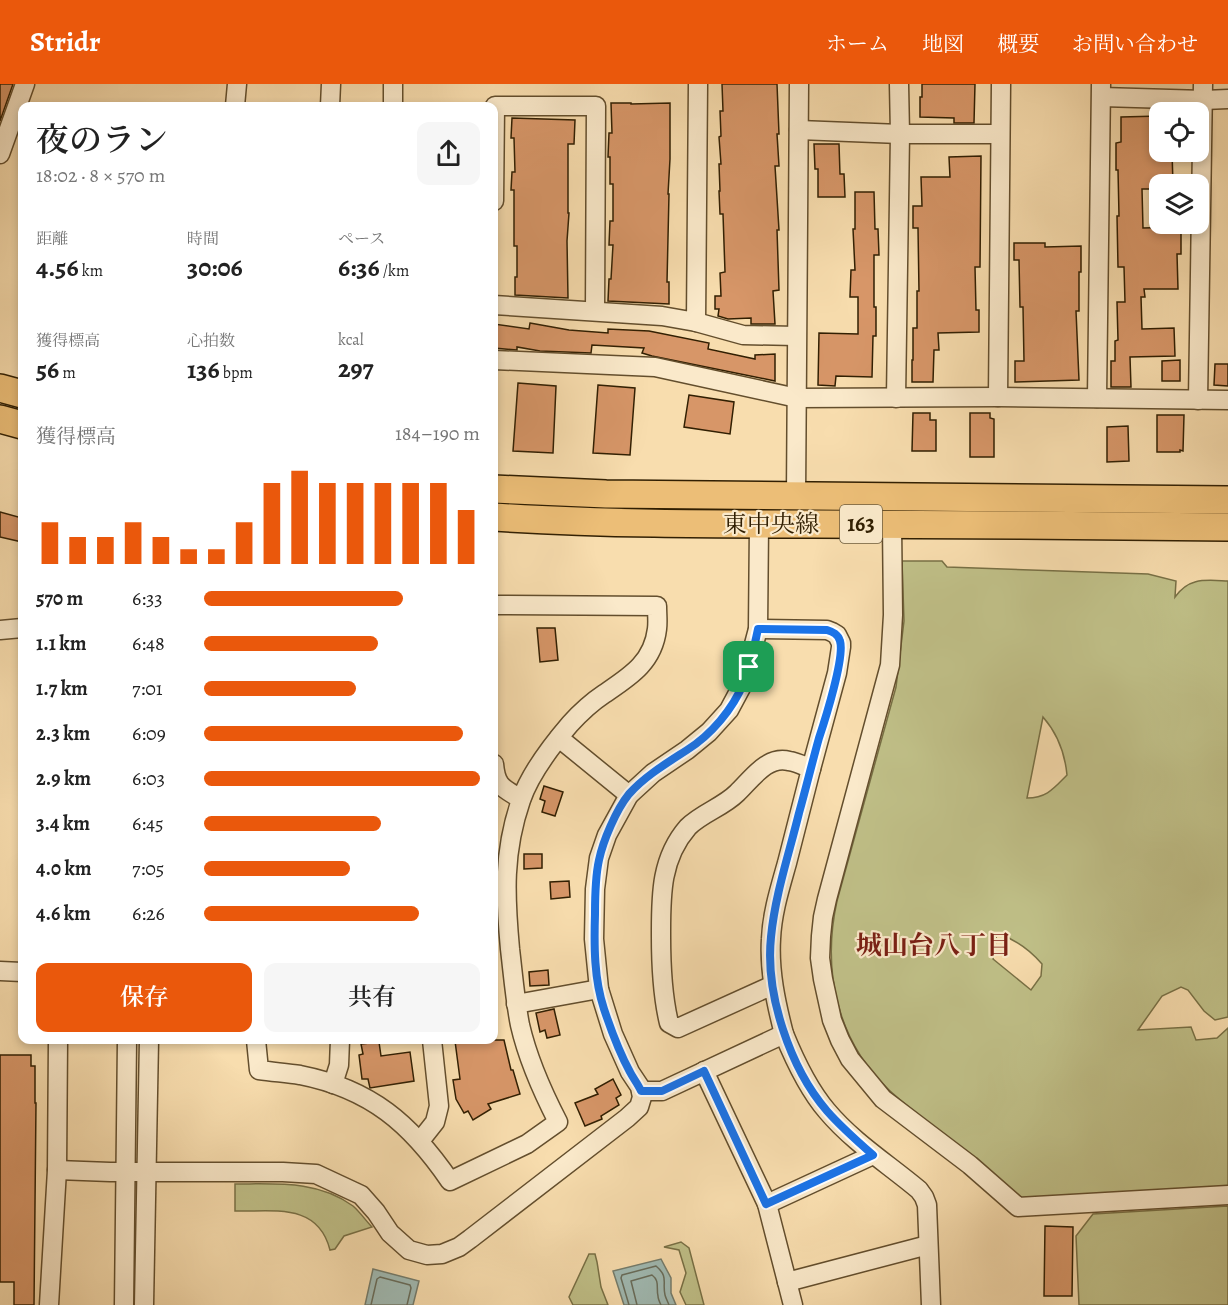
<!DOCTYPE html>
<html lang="ja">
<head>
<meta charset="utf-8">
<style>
	body { margin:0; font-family:Alegreya,"Noto Serif JP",serif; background:#f6f6f6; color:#222; height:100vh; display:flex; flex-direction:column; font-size:22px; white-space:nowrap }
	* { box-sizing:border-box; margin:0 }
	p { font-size:20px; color:#767676 }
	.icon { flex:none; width:33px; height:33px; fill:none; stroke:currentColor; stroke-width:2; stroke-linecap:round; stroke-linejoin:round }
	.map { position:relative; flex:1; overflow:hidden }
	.sheet { position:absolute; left:18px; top:18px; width:480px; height:942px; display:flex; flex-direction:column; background:#fff; border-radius:12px; box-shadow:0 3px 9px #0003 }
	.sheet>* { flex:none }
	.buttons { position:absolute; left:1149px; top:18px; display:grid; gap:12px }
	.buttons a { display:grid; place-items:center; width:60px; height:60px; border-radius:12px; background:#fff; box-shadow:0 3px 9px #0003; font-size:30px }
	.pin { position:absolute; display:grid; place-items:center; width:51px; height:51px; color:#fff; margin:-26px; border-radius:12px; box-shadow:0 3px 9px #0006 }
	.round { display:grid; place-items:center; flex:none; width:63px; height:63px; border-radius:12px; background:#f6f6f6 }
	.summary { display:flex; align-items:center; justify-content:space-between; height:102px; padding:0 18px }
	h1 { font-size:33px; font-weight:600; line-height:45px }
	.metrics { display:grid; grid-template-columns:repeat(3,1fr); gap:9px; height:102px; padding:6px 18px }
	.metrics div { display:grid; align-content:center }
	.metrics b { font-size:26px; font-weight:600 }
	.metrics small { font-size:16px; font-weight:400 }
	.metrics p { font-size:16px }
	.chart { height:168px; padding:12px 18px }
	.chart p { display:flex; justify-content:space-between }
	.chart svg { width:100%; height:108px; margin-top:6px; stroke:#ea580c; stroke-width:6 }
	.cta { display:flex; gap:12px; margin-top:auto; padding:12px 18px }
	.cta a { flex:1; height:69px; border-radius:12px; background:#ea580c; color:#fff; font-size:24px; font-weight:600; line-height:69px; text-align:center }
	.cta a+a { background:#f6f6f6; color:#222 }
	ul { padding:0 18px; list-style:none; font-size:20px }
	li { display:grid; grid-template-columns:96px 72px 1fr; align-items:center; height:45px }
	li i { height:15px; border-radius:8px; background:#ea580c }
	header { display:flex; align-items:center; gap:36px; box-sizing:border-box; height:84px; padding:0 30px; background:#ea580c; color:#fff }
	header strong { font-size:28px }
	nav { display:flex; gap:33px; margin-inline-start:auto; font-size:21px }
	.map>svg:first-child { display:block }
</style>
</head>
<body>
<header>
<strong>Stridr</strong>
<nav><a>ホーム</a><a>地図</a><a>概要</a><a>お問い合わせ</a></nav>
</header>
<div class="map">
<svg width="1228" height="1221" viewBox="0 0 1228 1221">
	<rect width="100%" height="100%" fill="#f8ddae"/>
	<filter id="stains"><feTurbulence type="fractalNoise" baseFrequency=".00333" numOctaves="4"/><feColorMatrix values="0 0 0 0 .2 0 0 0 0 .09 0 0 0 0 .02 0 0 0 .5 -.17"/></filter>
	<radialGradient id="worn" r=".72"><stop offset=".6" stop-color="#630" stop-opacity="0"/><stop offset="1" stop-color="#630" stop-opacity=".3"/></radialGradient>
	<g fill="#c0c088" stroke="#787045" stroke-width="1.5" fill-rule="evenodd">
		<path d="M902,477H942L947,483L1148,490L1176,497L1175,513C1189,493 1205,496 1228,497V933L1215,936L1204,927L1188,906L1181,903L1162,912L1138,946L1191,943L1196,956L1217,954L1228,944V1104L1017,1115C998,1097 980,1079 960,1063C936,1044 911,1026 889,1006C836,956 822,885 837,817L896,603L904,537ZM1043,633C1057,649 1065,670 1067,691C1054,704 1047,714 1027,714ZM997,849C1014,855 1030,866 1042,880L1041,892L1031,906L993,875Z"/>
		<path d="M235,1100C276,1100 318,1096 353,1122C360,1128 366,1137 372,1143L344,1152L335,1165L330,1166C318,1118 273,1128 235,1127Z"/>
		<polygon points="1228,1122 1228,1221 1079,1221 1076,1152 1093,1130"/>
		<polygon points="681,1158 689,1164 704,1221 686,1221 680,1208 686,1189 679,1166 664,1163"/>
		<polygon points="589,1170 595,1170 597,1178 601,1203 608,1221 573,1221 569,1213"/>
	</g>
	<g fill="#a0bab3" stroke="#747c6c" stroke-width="1.5">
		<polygon points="661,1175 671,1194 671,1209 676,1221 624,1221 613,1187"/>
		<polygon points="373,1185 419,1197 413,1221 365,1221"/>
	</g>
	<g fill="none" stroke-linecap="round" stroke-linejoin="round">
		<g stroke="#686c5a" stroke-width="1.5">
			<polyline points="371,1221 377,1195 380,1193 410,1201 411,1204 407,1221"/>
			<path d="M629,1221L621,1194L622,1191L656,1182C669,1193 662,1198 665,1211C666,1215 668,1218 669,1221"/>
			<path d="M637,1221L631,1197L652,1191C660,1197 656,1203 658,1212C658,1214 660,1219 661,1221"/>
		</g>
	</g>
	<g fill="#d79668" stroke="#311f02" stroke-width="1.5">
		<polygon points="0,0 13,0 0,37"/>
		<polygon points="722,0 777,0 779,50 777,50 779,82 775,82 779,146 777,146 779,206 773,207 775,240 751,240 751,234 728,235 718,232 719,225 715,225 715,212 721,212 720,189 725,188 723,130 720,130 719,107 720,107 719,80 721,80 719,53 721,52 720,27 723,27"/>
		<polygon points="922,0 975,0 974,39 954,39 954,34 920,33 920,13 922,13"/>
		<polygon points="611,19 631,19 631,20 670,19 670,75 668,110 669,110 667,198 669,198 669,220 608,217 609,195 611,195 613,161 609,161 610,137 613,137 613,100 610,100 610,73 608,73 609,49 612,49"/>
		<polygon points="1160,32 1160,68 1172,68 1173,100 1160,100 1160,105 1142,105 1143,144 1181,143 1181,170 1177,170 1178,205 1144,205 1145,213 1141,213 1142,245 1174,244 1175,272 1130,273 1131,303 1111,303 1111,277 1115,277 1115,257 1118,256 1117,218 1125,218 1124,183 1118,183 1117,132 1119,132 1118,86 1116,86 1116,59 1121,58 1121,33"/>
		<polygon points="512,34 575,36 574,60 568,60 568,129 569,129 567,157 568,214 515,211 515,193 517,193 517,162 514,162 514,106 511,106 512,88 515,88 514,54 511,54"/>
		<polygon points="814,60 839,60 840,90 844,90 845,113 818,113 818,85 815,85"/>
		<polygon points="981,72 980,183 975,183 976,226 979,226 979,248 938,249 939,266 934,266 933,298 912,298 912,276 913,276 913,244 917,244 917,207 919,207 918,144 913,144 913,122 922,122 921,93 950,93 949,73"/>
		<polygon points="855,108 874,108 875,145 878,145 879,171 874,171 874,223 876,223 876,252 873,252 872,293 836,292 835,302 818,301 819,249 858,250 858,213 850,213 851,186 855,186 853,145 855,145"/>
		<polygon points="1014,159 1045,159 1045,163 1081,162 1081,188 1079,188 1079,227 1076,227 1079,296 1015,298 1015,277 1024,277 1023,223 1020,223 1019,176 1014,176"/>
		<polygon points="530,239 569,246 608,249 608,245 649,247 709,259 708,265 755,275 755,271 775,270 775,297 652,272 642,269 644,264 592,261 591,269 540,267 517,263 517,266 494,264 494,240 529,245"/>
		<polygon points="1180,276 1180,297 1162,297 1162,277"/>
		<polygon points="1215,280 1228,280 1228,302 1214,301"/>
		<polygon points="518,299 556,302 553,369 513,367"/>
		<polygon points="598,301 635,304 630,371 593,369"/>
		<polygon points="689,311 734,318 730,350 684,343"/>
		<polygon points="913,329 930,329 930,336 936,336 936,367 912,367"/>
		<polygon points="970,329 990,329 990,334 994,335 994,373 970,373"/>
		<polygon points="1157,331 1184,331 1183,367 1180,366 1180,368 1157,368"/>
		<polygon points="1128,342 1129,377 1107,378 1107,343"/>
		<polygon points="0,428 22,434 22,458 0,453"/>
		<polygon points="537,544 555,544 558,576 540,578"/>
		<polygon points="544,702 563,708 555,732 542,728 545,717 540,715"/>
		<polygon points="524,770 542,770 542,784 524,785"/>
		<polygon points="569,797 570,813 551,815 550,798"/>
		<polygon points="548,886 549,901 530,902 529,888"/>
		<polygon points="554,925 560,951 547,954 545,946 540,948 536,929"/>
		<polygon points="466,956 504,956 511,986 513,986 520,1010 488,1020 491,1025 473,1036 468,1027 464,1029 456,1015 453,996 460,995 455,957"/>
		<polygon points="379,958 381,972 410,968 414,997 370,1004 368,995 362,995 359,971 363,970 361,960"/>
		<polygon points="0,971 31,971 31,982 35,982 35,1019 36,1019 34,1221 14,1221 14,1198 0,1198"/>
		<polygon points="613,995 621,1011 616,1014 619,1021 601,1032 602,1035 585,1042 575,1019 598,1010 595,1005"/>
		<polygon points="1045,1142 1073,1143 1072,1212 1044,1212"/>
	</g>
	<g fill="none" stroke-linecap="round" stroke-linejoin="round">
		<g stroke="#634e2d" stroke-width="21">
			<g id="minor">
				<polyline points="1102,13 1204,16 1228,15"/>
				<polyline points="235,22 237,0"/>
				<polyline points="330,22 331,0"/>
				<polyline points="393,22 393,0"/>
				<polyline points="799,46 900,50 1000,50"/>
				<polyline points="0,70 25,0"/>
				<polyline points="494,117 495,22 596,22 595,227"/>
				<polyline points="494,221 662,232 696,238 698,0"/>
				<polyline points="696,238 743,251 796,252"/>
				<polyline points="494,276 655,283 797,314 998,313 1228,316"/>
				<polyline points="998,313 1001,0"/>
				<polyline points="896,314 900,50 899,0"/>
				<polyline points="1097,314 1101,0"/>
				<polyline points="1198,316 1203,0"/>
				<polyline points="796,412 799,0"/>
				<polyline points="892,440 893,531 890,581 827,815 823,833 821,852 820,874 823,895 832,936 840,956 850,975 883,1015 970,1081 1018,1123 1228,1111"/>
				<polyline points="758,545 827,546 832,548 837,551 841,559 841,563 837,589 811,685"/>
				<polyline points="0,546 22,544"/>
				<polyline points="559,654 629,711"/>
				<path d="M494,680C496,703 503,704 521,715"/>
				<polyline points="0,887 22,888"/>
				<path d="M773,901L678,944L669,939C662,910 661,882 661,852C661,813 660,775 688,743C702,729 723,723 737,709C751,696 767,671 789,677C797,678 804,682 811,685C803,716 795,747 787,779C780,804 772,829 771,855C769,887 776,919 784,950"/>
				<polyline points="516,920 599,905"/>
				<path d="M256,956L259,986C273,988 287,989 300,991C371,1005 411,1040 450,1097L527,1060L558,1038C542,1007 528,976 520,941C515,916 513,890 510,865C505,811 503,768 521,716C530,690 552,661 570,640C580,629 592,618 604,610C629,593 653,579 657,545C658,538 657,530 657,522L494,521"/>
				<polyline points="704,987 767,1120 793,1221"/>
				<polyline points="333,1000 339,981 340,956"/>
				<path d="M641,1007H662L784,950C795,977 808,1005 827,1027C853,1058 888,1080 919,1106L924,1113L927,1121L931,1221"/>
				<polyline points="420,1057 435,1038 439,1022 432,956"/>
				<polyline points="57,1086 110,1088 283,1088 316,1090 361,1111 376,1128 390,1149 409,1166 427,1171 442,1170 459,1163 470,1155 627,1034 639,1023 642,1013 640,1003 630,988 613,950 599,905 594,855 595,805 599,774 607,751 629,711 653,689 687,666 709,648 729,626 744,598 758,545 759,440"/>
				<polyline points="767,1120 873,1071"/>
				<polyline points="787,1198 928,1161"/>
				<polyline points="49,1221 57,1086 58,956"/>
				<polyline points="124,1221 127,956"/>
				<polyline points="144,1221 149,956"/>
			</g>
		</g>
		<g stroke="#311f02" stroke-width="30">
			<g id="highway">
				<polyline points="0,304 22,310"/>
				<polyline points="0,335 22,341"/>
				<polyline points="494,405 606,410 1228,416"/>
				<path d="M494,433C601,440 708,440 815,440C953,441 1090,441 1228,443"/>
			</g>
		</g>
		<use href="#minor" stroke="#fae9ca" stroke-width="18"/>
		<use href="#highway" stroke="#ecbe77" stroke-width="27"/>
	</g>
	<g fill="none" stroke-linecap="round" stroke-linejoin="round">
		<g stroke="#fff" stroke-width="12">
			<path id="route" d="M758,545L827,546C833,548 838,550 840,557C845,573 825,636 819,654C812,679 806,704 799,729C789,770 775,811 771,853C765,910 790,984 827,1027C841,1043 857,1057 873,1071L766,1120L704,987L662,1007H641C638,1000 633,994 630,988C619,968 611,946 604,925C594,895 594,862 595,830C595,812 595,794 599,776C603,757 616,726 629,710C645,692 667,679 687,666C711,651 733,625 744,598C751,581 754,563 758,545Z"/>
		</g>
		<use href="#route" stroke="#1a73e8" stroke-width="8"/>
	</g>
	<g text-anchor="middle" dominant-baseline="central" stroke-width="4.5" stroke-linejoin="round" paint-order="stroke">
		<rect fill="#fae9ca" stroke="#6d5c3e" stroke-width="1.5" x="840" y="421" width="42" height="38" rx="4.5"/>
		<g font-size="22" font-weight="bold" fill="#311f02">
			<text x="861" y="440">163</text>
		</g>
		<g font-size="24" fill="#311f02" stroke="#fae9ca">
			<text x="771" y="440">東中央線</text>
		</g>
		<g font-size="26" font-weight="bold" fill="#7a1f14" stroke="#fae9ca">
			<text x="934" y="861">城山台八丁目</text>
		</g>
	</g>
	<rect width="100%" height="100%" filter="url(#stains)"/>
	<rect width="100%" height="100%" fill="url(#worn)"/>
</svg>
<div class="buttons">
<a><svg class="icon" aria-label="locate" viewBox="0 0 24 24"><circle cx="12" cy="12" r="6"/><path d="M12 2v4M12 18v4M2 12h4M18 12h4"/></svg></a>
<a><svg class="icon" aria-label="layers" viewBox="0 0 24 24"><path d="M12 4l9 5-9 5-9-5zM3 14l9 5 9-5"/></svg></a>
</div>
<div class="pin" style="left:749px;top:583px;background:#1e9e55"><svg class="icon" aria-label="arrive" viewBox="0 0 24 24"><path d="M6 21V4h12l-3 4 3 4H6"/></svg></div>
<section class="sheet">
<div class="summary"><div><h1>夜のラン</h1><p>18:02 · 8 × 570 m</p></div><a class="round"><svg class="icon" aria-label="share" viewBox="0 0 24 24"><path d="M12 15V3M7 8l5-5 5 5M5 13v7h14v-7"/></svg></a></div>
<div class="metrics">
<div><p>距離</p><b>4.56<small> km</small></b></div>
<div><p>時間</p><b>30:06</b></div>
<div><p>ペース</p><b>6:36<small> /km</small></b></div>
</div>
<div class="metrics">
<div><p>獲得標高</p><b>56<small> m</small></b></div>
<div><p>心拍数</p><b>136<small> bpm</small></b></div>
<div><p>kcal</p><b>297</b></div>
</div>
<div class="chart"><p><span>獲得標高</span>184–190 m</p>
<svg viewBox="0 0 160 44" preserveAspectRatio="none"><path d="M5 44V27M15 44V33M25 44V33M35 44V27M45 44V33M55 44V38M65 44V38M75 44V27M85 44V11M95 44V6M105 44V11M115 44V11M125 44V11M135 44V11M145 44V11M155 44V22"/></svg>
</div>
<ul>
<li><b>570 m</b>6:33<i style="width:72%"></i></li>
<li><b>1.1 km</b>6:48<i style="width:63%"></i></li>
<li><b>1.7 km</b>7:01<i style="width:55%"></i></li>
<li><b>2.3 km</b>6:09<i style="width:94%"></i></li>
<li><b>2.9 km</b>6:03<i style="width:100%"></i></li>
<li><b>3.4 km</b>6:45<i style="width:64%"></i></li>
<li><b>4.0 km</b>7:05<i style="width:53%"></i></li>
<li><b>4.6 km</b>6:26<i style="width:78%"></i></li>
</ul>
<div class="cta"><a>保存</a><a>共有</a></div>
</section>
</div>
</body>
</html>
